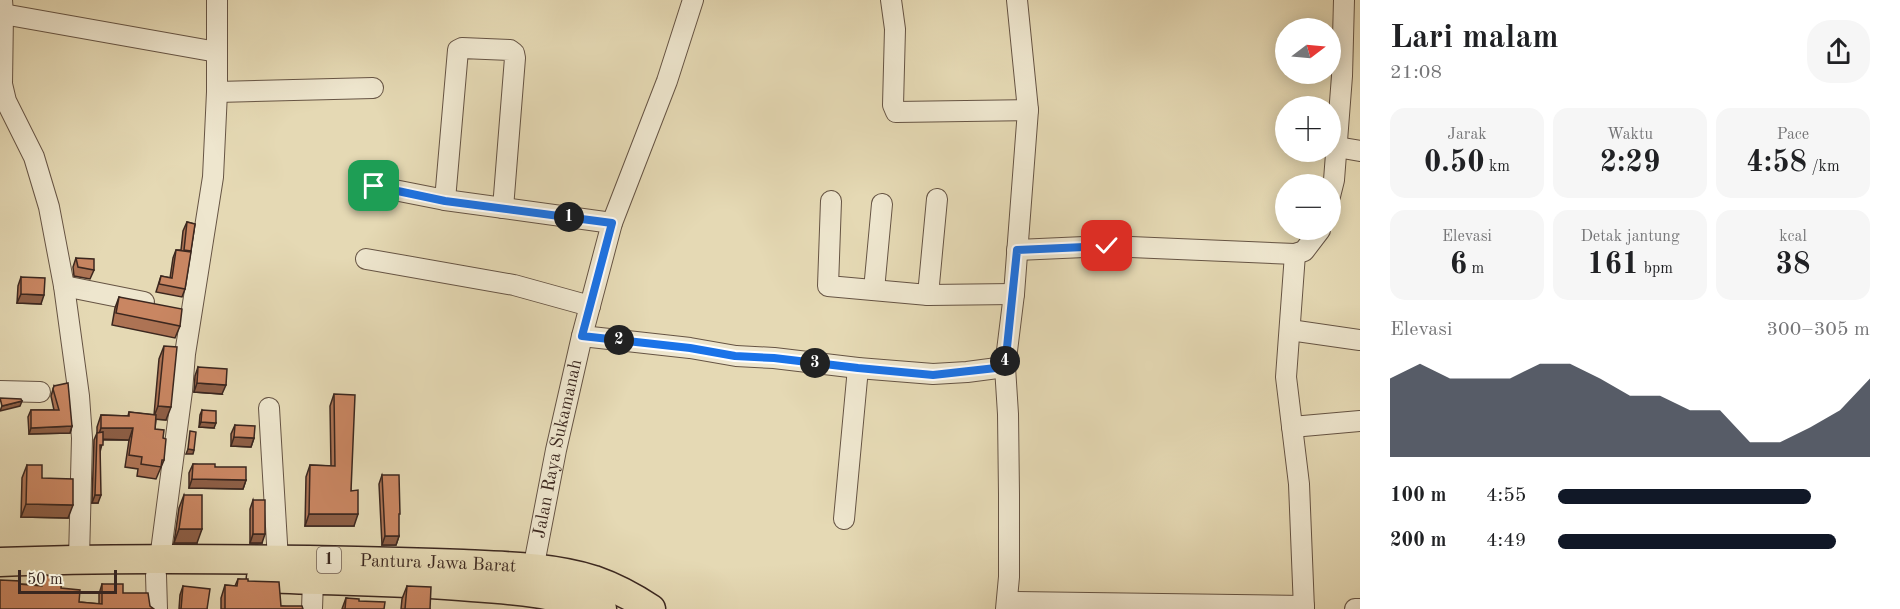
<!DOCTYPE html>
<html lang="id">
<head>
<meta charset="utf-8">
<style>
	body { margin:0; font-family:"Old Standard TT",serif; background:#f6f6f6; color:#202124; height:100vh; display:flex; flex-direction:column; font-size:22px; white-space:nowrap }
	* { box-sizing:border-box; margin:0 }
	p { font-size:20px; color:#757577 }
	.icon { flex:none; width:33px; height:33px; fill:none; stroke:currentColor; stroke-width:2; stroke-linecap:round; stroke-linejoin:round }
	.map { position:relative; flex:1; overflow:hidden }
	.sheet { display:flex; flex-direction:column; background:#fff; width:540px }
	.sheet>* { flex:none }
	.needle { width:39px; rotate:74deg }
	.buttons { position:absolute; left:1275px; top:18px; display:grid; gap:12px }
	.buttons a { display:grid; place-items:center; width:66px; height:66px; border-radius:50%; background:#fff; box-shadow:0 3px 15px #0003; font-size:30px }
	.scale { position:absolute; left:18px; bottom:15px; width:99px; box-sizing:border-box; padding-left:6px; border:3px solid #3b271f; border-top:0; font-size:16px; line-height:21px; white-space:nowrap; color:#3b271f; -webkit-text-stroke:4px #eee6ce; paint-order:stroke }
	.pin { position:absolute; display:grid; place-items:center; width:51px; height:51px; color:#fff; margin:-26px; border-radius:12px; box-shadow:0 3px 9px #0006 }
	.km { position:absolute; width:30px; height:30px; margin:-15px; border-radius:50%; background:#222; color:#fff; font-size:16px; line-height:30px; text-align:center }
	.round { display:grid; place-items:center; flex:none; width:63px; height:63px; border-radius:24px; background:#f6f6f6 }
	.summary { display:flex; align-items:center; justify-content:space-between; height:102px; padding:0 30px }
	h1 { font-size:33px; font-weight:600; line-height:45px }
	.figures { display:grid; grid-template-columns:repeat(3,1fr); gap:9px; height:102px; padding:6px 30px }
	.figures div { display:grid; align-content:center; border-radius:15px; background:#f6f6f6; text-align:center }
	.figures b { font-size:30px; font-weight:600 }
	.figures small { font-size:16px; font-weight:400 }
	.figures p { font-size:16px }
	.chart { height:168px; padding:12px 30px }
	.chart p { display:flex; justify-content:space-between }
	.chart svg { width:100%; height:108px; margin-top:6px; fill:#111827; opacity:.7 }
	ul { padding:0 30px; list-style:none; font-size:20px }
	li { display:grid; grid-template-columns:96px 72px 1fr; align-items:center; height:45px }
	li i { height:15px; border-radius:8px; background:#111827 }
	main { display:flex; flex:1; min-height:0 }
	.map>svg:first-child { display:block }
</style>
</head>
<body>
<main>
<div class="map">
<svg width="1360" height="609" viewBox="0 0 1360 609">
	<rect width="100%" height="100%" fill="#e5d9b4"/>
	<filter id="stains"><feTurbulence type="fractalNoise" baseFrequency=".00333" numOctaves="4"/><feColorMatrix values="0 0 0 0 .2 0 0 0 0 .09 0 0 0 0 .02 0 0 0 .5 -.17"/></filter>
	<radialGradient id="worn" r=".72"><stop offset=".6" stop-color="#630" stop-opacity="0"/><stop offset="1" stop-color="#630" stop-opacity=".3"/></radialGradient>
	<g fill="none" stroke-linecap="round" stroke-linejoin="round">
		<g stroke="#665444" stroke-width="22">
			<g id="minor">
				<polyline points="2,0 3,14 2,84 6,101 34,157 49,207 64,286 79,396 82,438 79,559"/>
				<polyline points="891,0 895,29 893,105 896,112 1028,110"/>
				<polyline points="3,14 217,52"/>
				<polyline points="217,92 373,88"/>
				<polyline points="1337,147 1360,151"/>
				<polyline points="374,186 445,200 612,223"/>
				<polyline points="1330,196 1334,180 1342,76 1344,0"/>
				<polyline points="445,200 458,50 462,48 510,50 514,53 515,58 503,208"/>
				<polyline points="831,201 828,286 928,295 1014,294"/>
				<polyline points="1017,250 1107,246 1295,254 1304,251 1320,230"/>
				<polyline points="1295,254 1286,377 1299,484 1304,609"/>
				<polyline points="366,259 514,285 590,306"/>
				<polyline points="64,286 144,302"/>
				<polyline points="874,290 882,204"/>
				<polyline points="928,295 937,199"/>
				<polyline points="1290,330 1360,340"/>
				<polyline points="582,336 690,348 736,356 774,358 858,368 933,374 967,372 1005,367"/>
				<polyline points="0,391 40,392"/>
				<polyline points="269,408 278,560"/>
				<polyline points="1292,427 1360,421"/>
				<polyline points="844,519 858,368"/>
				<polyline points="160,559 182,391 185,354 213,177 217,92 217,0"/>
				<polyline points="156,575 157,609"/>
				<path id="s1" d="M531,580L556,450L582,336L612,223L667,81L693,0"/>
				<polyline points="1008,602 1304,606"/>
				<polyline points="312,609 313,580"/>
				<polyline points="1006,609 1009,577 1009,494 1008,414 1005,367 1014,294 1028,110 1017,0"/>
				<polyline points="1355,609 1360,609"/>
			</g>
		</g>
		<g stroke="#3b271f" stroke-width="31">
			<g id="highway">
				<path id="s2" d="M0,562C103,558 206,559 309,560C361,561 412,562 463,564C506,566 553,567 594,580C614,587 633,597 651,609"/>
				<path d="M261,578C331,581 402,581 472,587C519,590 556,594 602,609"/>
			</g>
		</g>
		<use href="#minor" stroke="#eee6ce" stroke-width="20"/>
		<use href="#highway" stroke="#e5d9b4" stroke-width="28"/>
	</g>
	<g fill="#ad7354" stroke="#3b271f" stroke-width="1.5">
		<polygon points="187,222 195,224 185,289 182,297 156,292 161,276 170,278 173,258 176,250 181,250 183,231"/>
		<polygon points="76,258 94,270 90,279 74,276 73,267"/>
		<polygon points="21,277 41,304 17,303 18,286"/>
		<polygon points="119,297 180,326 175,338 112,325 115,308"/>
		<polygon points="164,346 166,420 156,419 155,429 163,438 164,460 156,479 137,476 138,469 125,467 129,440 103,440 100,452 98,503 92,503 94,440 97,433 97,427 101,415 128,416 129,412 154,415 159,359"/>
		<polygon points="198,367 222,394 194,392 195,376"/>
		<polygon points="54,386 72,426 70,433 29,434 28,417 31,410 54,410 51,396"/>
		<polygon points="334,394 351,491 354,526 305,526 306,477 310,465 331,466 330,406"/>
		<polygon points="202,410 214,428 199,427 200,415"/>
		<polygon points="235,425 254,438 251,447 231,446 231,434"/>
		<polygon points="193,464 215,467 246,480 243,489 189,488 189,473"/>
		<polygon points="27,465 42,478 68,518 21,517 22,478"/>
		<polygon points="382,475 399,536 396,545 382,545 379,484"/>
		<polygon points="184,495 197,543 174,543 179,508"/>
		<polygon points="253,500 262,543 250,543 250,509"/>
		<polygon points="43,575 79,602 99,604 99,594 102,584 150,606 0,609 19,584 39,585"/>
		<polygon points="238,579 248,581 281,606 303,609 221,609 221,598 225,585 235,586"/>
		<polygon points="183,586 207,609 179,609 180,595"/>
		<polygon points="407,586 430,609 401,609 402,599"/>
		<polygon points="346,598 384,609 342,609"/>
	</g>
	<g fill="#8d5e45" stroke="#3b271f" stroke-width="1.5">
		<polygon points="21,294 44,295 41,304 17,303"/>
		<polygon points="197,383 226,385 222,394 194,392"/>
		<polygon points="22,401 20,406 0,411 2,406"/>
		<polygon points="158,406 171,407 166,420 153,419"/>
		<polygon points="201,422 216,423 214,428 199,427"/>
		<polygon points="72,426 70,433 29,434 31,428"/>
		<polygon points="101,428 133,428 129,440 97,439"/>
		<polygon points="234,437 254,438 251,447 231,446"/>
		<polygon points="188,449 194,450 193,454 186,454"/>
		<polygon points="192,479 246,480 243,489 189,488"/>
		<polygon points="95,495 101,495 98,503 92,503"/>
		<polygon points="26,504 73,505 68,518 21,517"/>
		<polygon points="309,514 358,514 354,526 305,526"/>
		<polygon points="179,529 202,529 197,543 174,543"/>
		<polygon points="253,534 265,534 262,543 250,543"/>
		<polygon points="385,536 399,536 396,545 382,545"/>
	</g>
	<g fill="#c98662" stroke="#3b271f" stroke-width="1.5">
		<polygon points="187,222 195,224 191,251 184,250"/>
		<polygon points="176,250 191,252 185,289 159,284 161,276 172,278"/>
		<polygon points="76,258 94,259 94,270 78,267"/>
		<polygon points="21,277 45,278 44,295 21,294"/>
		<polygon points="119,297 182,309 180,326 116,313"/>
		<polygon points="164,346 177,347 171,407 158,406"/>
		<polygon points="198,367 227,369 226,385 197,383"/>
		<polygon points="68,383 72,426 31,428 31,410 59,410 53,389 54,386"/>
		<polygon points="334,394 355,395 351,491 358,490 358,514 309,514 310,465 335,466"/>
		<polygon points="0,398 21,399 22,401 2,406"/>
		<polygon points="202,410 216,411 216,423 201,422"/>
		<polygon points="129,412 156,415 155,429 164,430 163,438 166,439 164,460 162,460 161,467 141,464 142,457 129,455 133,428 101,428 101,415 129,416"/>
		<polygon points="235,425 255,426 254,438 234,437"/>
		<polygon points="190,431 196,432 194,450 188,449"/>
		<polygon points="103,432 103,445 100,445 101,495 95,495 97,433"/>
		<polygon points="193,464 215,464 215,467 246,467 246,480 192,479"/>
		<polygon points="27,465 42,465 42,478 73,479 73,505 26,504"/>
		<polygon points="382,475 399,475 400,514 399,514 399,536 385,536"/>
		<polygon points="184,495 202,495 202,529 179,529"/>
		<rect x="253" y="500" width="12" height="34"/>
		<polygon points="43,575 62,577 61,588 80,590 79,602 102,604 102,584 123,584 123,593 148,593 150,606 154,609 0,609 0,580 20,581 19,584 42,586"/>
		<polygon points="238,579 248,579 248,581 279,582 281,606 302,606 303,609 225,609 225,585 237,586"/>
		<polygon points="183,586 210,589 207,609 181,609"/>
		<polygon points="407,586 431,587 430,609 405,609"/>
		<polygon points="346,598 359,599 359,601 385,602 384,609 345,609"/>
	</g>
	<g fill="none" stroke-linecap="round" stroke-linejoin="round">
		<g stroke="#fff" stroke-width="12">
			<polyline id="route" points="374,186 445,201 612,223 582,336 690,348 735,356 774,358 858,368 933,375 1005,367 1017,250 1107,246"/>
		</g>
		<use href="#route" stroke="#1a73e8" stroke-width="8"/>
	</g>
	<g text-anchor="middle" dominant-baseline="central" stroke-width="6" stroke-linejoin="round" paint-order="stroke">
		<rect fill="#eee6ce" stroke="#716054" stroke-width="1.5" x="317" y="547" width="24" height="26" rx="4.5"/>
		<g font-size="16" font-weight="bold" fill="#3b271f">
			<text x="329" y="560">1</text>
		</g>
		<g font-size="18" fill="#3b271f" stroke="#eee6ce">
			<text stroke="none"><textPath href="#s1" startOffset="134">Jalan Raya Sukamanah</textPath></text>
			<text stroke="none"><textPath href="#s2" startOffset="438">Pantura Jawa Barat</textPath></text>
		</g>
	</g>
	<rect width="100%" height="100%" filter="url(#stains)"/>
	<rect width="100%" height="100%" fill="url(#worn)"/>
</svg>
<div class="buttons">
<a><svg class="needle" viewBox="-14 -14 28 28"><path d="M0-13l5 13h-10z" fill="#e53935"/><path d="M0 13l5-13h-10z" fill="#757577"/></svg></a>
<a>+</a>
<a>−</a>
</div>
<div class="scale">50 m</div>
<div class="pin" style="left:374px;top:186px;background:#1e9e55"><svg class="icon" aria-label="arrive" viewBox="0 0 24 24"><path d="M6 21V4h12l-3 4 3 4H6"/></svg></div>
<div class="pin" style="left:1107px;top:246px;background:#d93025"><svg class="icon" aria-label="check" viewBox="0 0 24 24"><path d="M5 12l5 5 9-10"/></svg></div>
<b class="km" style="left:569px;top:217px">1</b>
<b class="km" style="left:619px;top:340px">2</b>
<b class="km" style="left:815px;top:363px">3</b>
<b class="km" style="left:1005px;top:361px">4</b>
</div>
<section class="sheet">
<div class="summary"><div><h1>Lari malam</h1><p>21:08</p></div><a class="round"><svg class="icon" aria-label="share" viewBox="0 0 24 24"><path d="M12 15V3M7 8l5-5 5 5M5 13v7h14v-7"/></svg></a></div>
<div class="figures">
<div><p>Jarak</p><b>0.50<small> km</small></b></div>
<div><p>Waktu</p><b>2:29</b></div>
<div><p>Pace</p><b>4:58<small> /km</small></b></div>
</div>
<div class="figures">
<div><p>Elevasi</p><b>6<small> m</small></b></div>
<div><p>Detak jantung</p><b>161<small> bpm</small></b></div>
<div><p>kcal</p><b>38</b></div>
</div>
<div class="chart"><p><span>Elevasi</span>300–305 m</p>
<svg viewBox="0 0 160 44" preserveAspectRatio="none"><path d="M0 44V12L10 6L20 12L30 12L40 12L50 6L60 6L70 12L80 19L90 19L100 25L110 25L120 38L130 38L140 32L150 25L160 12V44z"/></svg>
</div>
<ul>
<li><b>100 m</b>4:55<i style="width:81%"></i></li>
<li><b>200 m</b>4:49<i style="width:89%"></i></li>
</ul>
</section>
</main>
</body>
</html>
